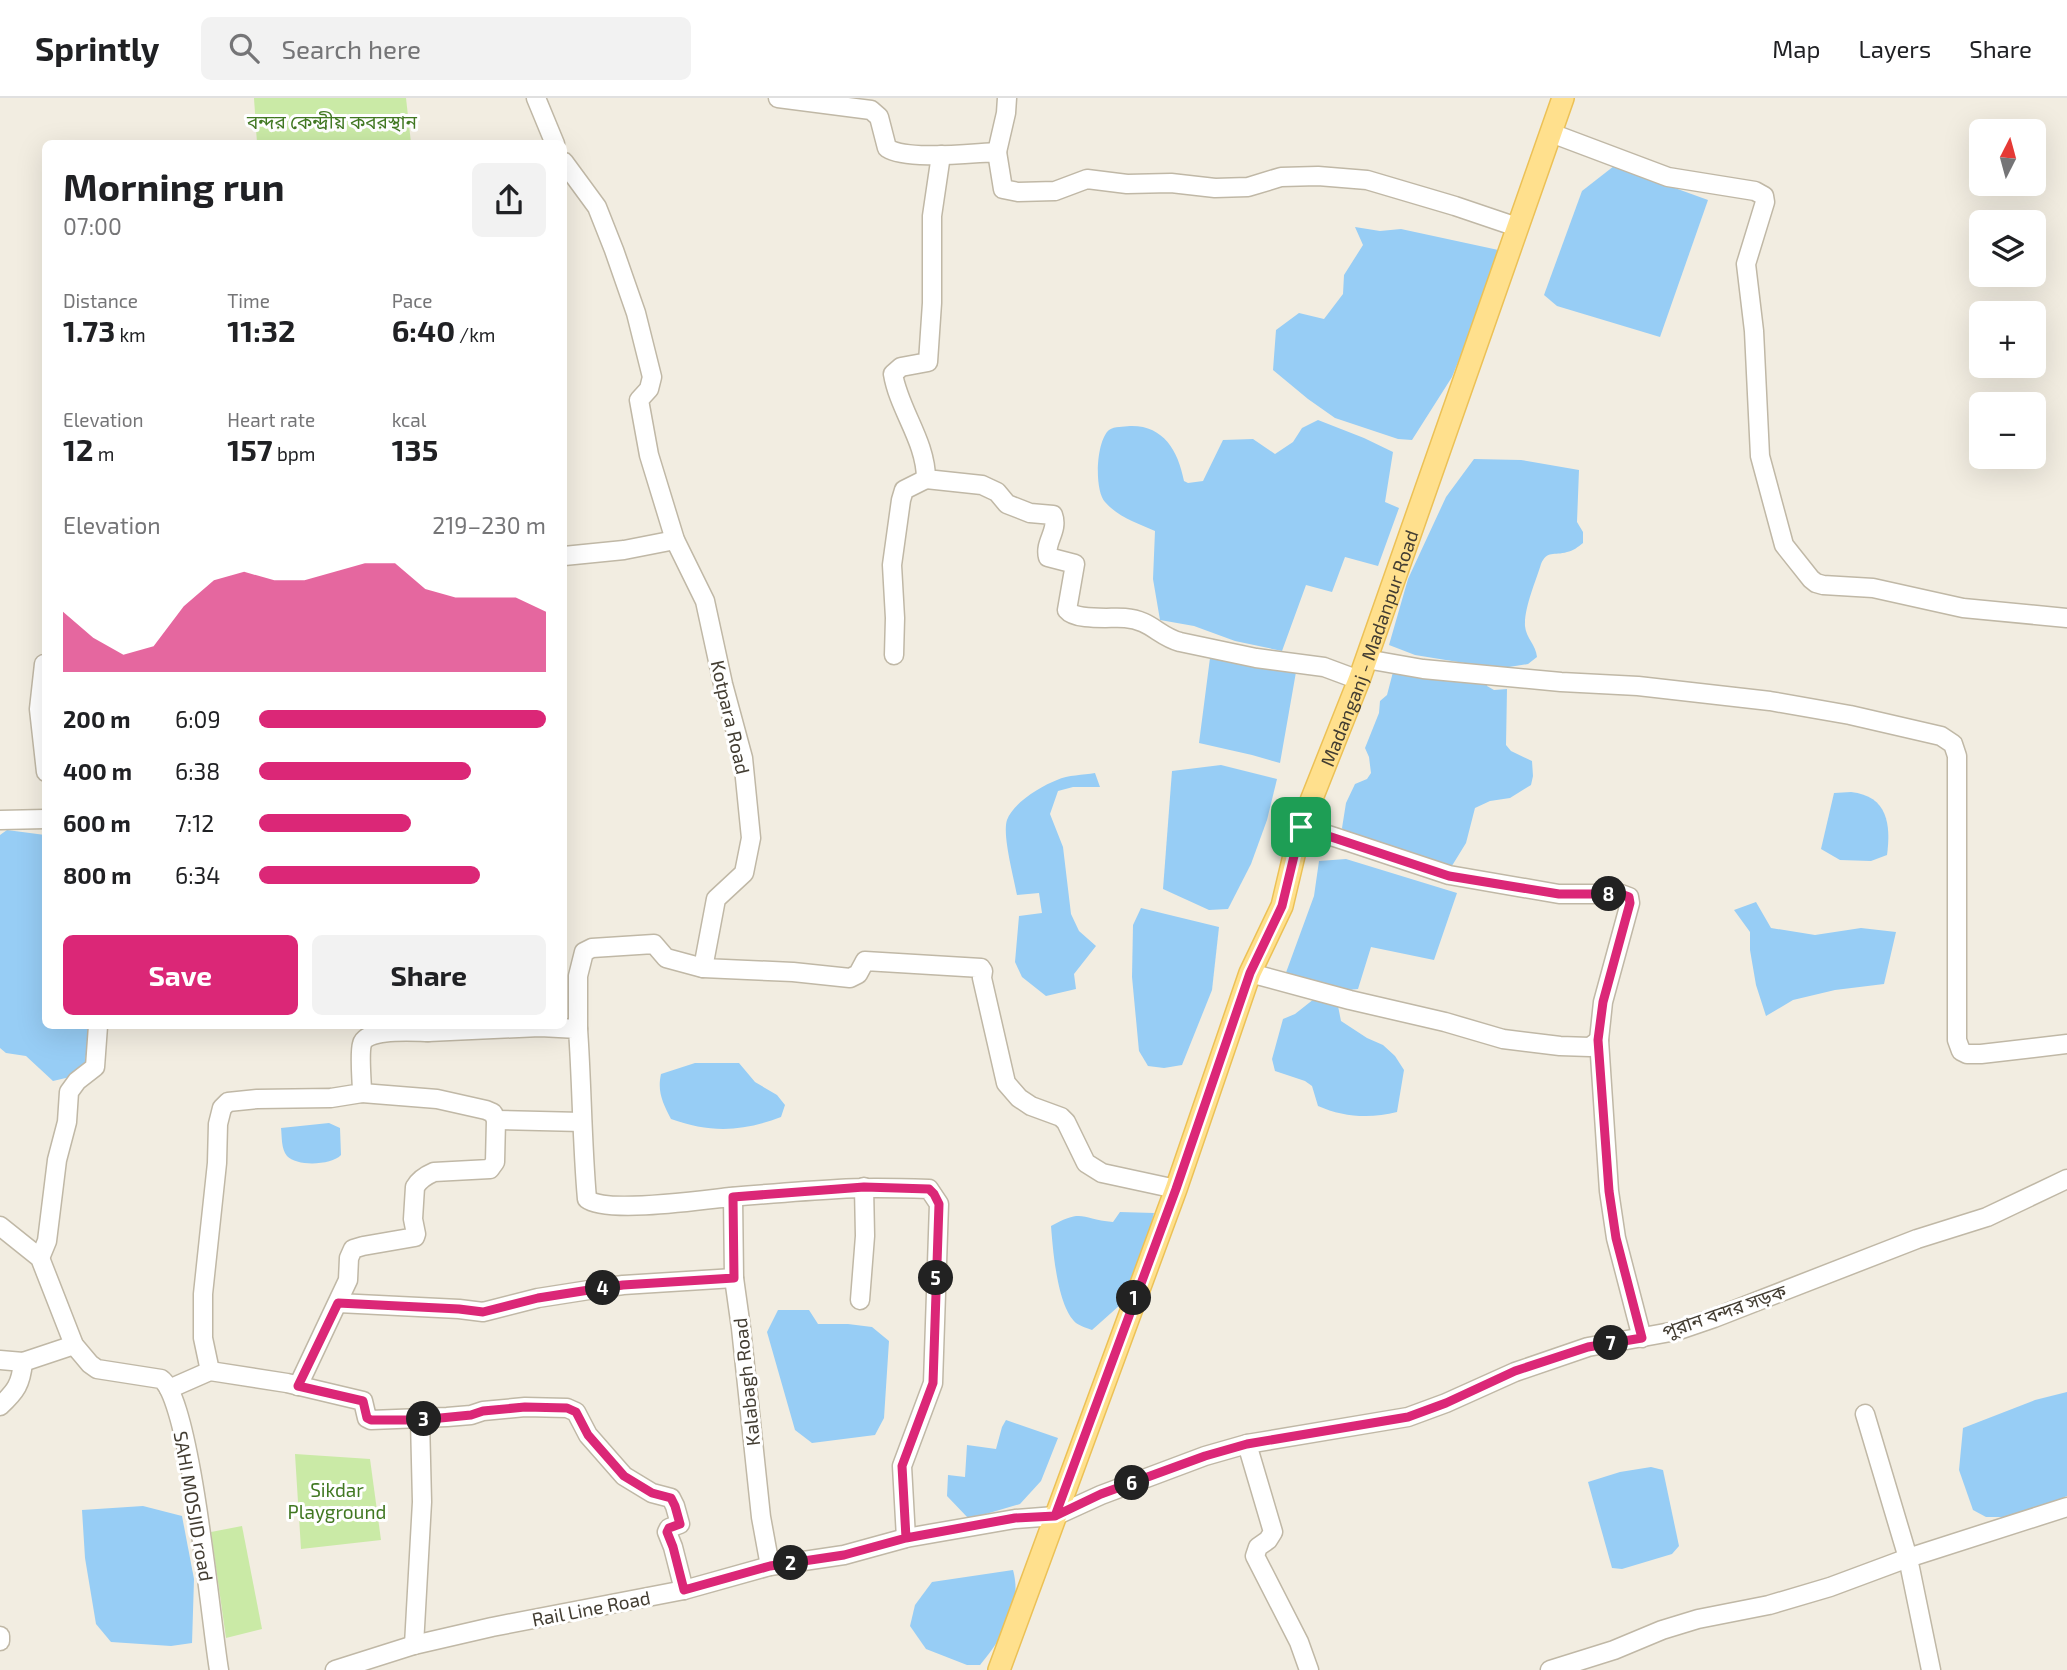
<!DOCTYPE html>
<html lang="en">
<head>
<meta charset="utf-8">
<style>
	body { margin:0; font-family:"Exo 2","Noto Sans Bengali",sans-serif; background:#f2f2f2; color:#202124; height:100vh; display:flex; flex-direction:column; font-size:26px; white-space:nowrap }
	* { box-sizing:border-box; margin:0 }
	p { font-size:23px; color:#757577 }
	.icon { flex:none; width:38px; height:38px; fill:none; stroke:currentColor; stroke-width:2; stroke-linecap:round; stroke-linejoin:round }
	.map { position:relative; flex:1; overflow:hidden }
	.details { position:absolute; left:42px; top:42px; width:525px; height:889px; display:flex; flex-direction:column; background:#fff; border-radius:10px; box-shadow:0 7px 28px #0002 }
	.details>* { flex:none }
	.needle { width:46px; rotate:6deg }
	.controls { position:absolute; left:1969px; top:21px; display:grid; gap:14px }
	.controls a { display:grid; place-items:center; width:77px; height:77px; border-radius:10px; background:#fff; box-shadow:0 7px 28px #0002; font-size:35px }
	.pin { position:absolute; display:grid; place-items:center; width:60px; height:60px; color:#fff; margin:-30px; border-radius:14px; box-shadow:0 4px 10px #0006 }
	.km { position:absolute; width:35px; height:35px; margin:-18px; border-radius:50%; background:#222; color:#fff; font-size:19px; line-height:35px; text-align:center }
	.round { display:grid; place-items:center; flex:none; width:74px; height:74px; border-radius:10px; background:#f2f2f2 }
	.overview { display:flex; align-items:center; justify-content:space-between; height:119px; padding:0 21px }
	h1 { font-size:38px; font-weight:700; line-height:52px }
	.metrics { display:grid; grid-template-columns:repeat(3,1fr); gap:10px; height:119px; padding:7px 21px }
	.metrics div { display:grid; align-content:center }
	.metrics b { font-size:30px; font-weight:700 }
	.metrics small { font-size:19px; font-weight:400 }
	.metrics p { font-size:19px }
	.chart { height:196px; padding:14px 21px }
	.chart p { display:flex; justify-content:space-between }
	.chart svg { width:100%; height:126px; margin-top:7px; fill:#db2777; opacity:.7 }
	.primary-button { display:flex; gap:14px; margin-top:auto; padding:14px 21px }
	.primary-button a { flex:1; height:80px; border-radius:10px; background:#db2777; color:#fff; font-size:28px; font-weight:700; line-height:80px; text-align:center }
	.primary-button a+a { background:#f2f2f2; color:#202124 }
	ul { padding:0 21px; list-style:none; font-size:23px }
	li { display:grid; grid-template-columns:112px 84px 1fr; align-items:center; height:52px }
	li i { height:18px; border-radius:9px; background:#db2777 }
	header { display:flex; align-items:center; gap:42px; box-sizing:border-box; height:98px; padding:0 35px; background:#fff; border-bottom:2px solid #e0e0e0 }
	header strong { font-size:33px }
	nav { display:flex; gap:38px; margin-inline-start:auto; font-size:24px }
	.search { width:490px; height:63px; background:#f2f2f2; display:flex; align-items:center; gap:18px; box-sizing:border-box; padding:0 24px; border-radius:10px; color:#757577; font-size:26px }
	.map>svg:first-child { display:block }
</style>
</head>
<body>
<header>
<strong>Sprintly</strong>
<div class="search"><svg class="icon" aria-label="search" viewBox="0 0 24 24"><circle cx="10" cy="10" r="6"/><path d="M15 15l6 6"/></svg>Search here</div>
<nav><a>Map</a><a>Layers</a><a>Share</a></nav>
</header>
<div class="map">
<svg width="2067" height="1572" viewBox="0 0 2067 1572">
	<rect width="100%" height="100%" fill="#f2ede1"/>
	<g fill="#caeaa6">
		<polygon points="254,0 406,0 411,45 257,45"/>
		<polygon points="295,1356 370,1361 381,1442 301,1451"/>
		<polygon points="242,1428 262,1531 226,1540 211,1434"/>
	</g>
	<g fill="#97cdf5">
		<polygon points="1614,68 1708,102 1660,239 1557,208 1544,197 1582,93"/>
		<polygon points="1355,129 1380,133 1401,131 1503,153 1452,279 1412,342 1398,341 1335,320 1308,301 1273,272 1276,232 1299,215 1324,221 1343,196 1344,177 1363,147"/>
		<path d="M1318,322L1364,340L1393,354L1385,404L1399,410L1378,468L1345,459L1332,494L1306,487L1282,553L1235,543L1194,528L1160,522L1153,481L1155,433C1137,425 1118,419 1105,404C1094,392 1096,343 1109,332C1115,328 1123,329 1130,328C1163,327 1178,352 1184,383L1188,385L1203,383L1223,342L1253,341L1275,356L1293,344L1302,330Z"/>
		<path d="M1474,361L1521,362L1579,372L1577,424L1583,434V445C1578,449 1573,453 1567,454C1554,458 1547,452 1541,466C1536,483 1524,510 1525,528C1526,540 1536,547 1537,559L1528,566L1509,569H1489L1415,557L1389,547L1408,481L1446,399Z"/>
		<polygon points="1221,558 1296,574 1280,665 1252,657 1199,645 1210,560"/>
		<polygon points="1393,574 1488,581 1487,588 1494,592 1507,591 1506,647 1511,653 1532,663 1533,678 1531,687 1510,700 1490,703 1475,710 1466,745 1450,771 1347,740 1342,730 1346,705 1355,686 1367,681 1371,675 1369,659 1365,650 1379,615 1380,603 1387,597"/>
		<polygon points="1221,667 1277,681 1267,722 1251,766 1228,811 1209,812 1163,791 1172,673"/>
		<path d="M1095,675L1100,689H1073L1058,693L1050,716L1063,749L1071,816L1079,833L1096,848L1074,876L1076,891L1046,898L1022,879L1015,864L1019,818L1042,815L1039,795L1017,797C1014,780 1002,737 1007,722C1013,705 1041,688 1057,682C1068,677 1083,677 1095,675Z"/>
		<path d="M1851,694C1888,698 1891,727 1887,757L1871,763L1840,762L1821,751L1834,695Z"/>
		<polygon points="7,732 45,737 46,928 89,928 85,966 70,979 53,983 26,958 6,955 0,950 0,737"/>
		<polygon points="1346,761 1457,795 1434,862 1371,849 1358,891 1327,894 1284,880 1314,798 1319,763"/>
		<polygon points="1756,804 1771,830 1815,837 1861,830 1896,834 1884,886 1835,892 1793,902 1766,918 1756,887 1750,852 1750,834 1734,812"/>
		<polygon points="1141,810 1219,829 1212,892 1182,967 1164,970 1148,968 1139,953 1132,879 1133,827"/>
		<path d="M1314,901L1338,908L1341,923L1367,940L1383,947L1395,958L1404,972L1397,1014C1370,1021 1343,1019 1318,1008L1312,988L1305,983L1275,973L1272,961L1283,921L1295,916Z"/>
		<path d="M695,965H739L755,984L777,997L785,1007L781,1019C742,1034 710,1035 671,1021C663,1005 657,994 661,976Z"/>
		<path d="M329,1025L340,1030L341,1057C332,1067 297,1069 287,1058C281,1051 282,1038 281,1030Z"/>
		<path d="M1120,1114L1154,1115L1145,1153L1120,1207L1092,1232C1087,1230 1080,1228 1076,1225C1057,1208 1053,1152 1051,1128C1083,1110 1081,1121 1113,1124Z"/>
		<polygon points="778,1212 809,1212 818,1226 848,1226 872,1229 889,1243 884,1320 875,1337 812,1345 795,1332 767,1234"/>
		<polygon points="2067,1294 2067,1398 2034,1412 2004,1419 1986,1419 1973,1412 1959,1372 1963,1330 2035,1302"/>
		<polygon points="1006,1322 1058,1340 1041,1383 1020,1406 969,1421 947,1398 948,1377 965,1379 967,1347 996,1351 1002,1329"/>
		<polygon points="1651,1369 1663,1372 1679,1448 1672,1456 1622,1471 1612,1470 1588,1384 1620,1374"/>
		<polygon points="143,1408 182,1418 194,1481 192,1545 171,1548 111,1544 96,1526 85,1460 82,1412"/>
		<path d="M1013,1472C1023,1509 1002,1540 980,1567H967L926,1551L910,1528L915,1507L932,1484Z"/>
	</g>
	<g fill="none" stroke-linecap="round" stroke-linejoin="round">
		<g stroke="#c0b8a6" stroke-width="21">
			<g id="minor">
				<polyline points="536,0 555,46"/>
				<path d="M778,0L871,12L879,19L887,50C907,63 972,55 997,54L1003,91L1018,94L1055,93L1087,81L1127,86L1171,85L1215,90L1248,89L1281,79L1318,78L1367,82L1455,108L1517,129"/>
				<polyline points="1551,35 1668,79 1755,93 1764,98 1765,104 1746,166 1754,233 1760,358 1784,447 1811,481 1816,485 1823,487 1873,490 1963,510 2067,520"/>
				<polyline points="997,54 1006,15 1007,0"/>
				<path d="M941,57L932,118V205L928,264L901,269L893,276C899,312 926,343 926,381L982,387L997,394L1007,406L1030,415L1053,417C1059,433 1044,444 1048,459L1075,466L1067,512C1076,523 1110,519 1125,520C1151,522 1158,538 1180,544L1256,560L1324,569L1359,582"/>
				<polyline points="564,64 597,109 614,152 636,215 652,279 649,291 639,302 649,357 675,442 705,503 723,586 743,660 751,740 744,775 716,801 703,870 793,874 850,880 858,876 865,863 981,870 983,873 982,880 1006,985 1019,1000 1031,1008 1061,1019 1066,1024 1086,1065 1102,1075 1176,1091"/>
				<polyline points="564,458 624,452 675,442"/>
				<polyline points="894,557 895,520 892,467 901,402 904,392 926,381"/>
				<polyline points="1366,561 1423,571 1561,584 1638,588 1770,603 1850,617 1941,638 1953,646 1957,658 1957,942 1961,953 1967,956 1981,956 2067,946"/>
				<polyline points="46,566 44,566 39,611 46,674"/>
				<polyline points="0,722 46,721"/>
				<polyline points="1301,728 1449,777 1559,796 1621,796 1629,799 1630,805 1603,904 1599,942 1609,1093 1616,1140 1642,1240"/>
				<polyline points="1250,875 1350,902 1445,924 1503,941 1560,948 1590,949 1599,942"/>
				<path d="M417,928L428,934L540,929L578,931C582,988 582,1045 587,1101C606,1116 703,1102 730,1099C766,1096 802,1093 838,1091C868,1089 899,1090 929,1091L939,1106L933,1285L902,1368L906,1440"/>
				<polyline points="578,931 578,878 584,854 592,850 654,846 666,860 703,870"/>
				<polyline points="496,1022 582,1024"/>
				<polyline points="733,1099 734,1180 741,1230 761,1419 770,1468"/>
				<path d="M0,1128L40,1160L74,1247L90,1266L97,1271L161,1281C191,1301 211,1526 219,1572"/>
				<polyline points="40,1160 47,1143 57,1062 67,1024 69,994 77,983 95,969 98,928"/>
				<polyline points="860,1202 865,1138 864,1089"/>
				<polyline points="338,1205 459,1211 483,1214 538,1200 589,1192 623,1187 734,1180"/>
				<polyline points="0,1262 23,1264 74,1247"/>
				<path d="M210,1273L203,1240V1196L217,1065L218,1026L222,1010L228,1004L257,1001L331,1000L362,995C362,983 359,956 362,946C366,930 414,934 428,934"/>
				<path d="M298,1288L348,1182L349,1160L353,1151L363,1148L415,1139L416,1136L413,1121L415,1089C419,1082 427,1077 434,1074L490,1071L495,1064L496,1022L493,1015L486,1012L437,1001L362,995"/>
				<polyline points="169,1291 210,1273 287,1285 363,1303 367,1320 371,1322 447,1319 471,1317 483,1313 525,1309 567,1310 576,1314 588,1337 624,1378 652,1395 671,1400 675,1408 680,1426 669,1430 667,1434 673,1449 684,1492"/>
				<path d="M0,1308C16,1293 21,1286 23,1264"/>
				<polyline points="1247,1346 1273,1434 1268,1442 1258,1449 1255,1458 1299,1544 1309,1572"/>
				<polyline points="0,1538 0,1543"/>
				<polyline points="414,1547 422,1404 420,1322"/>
				<polyline points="335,1572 414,1547 492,1529 684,1492 770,1468 844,1457 906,1440 1015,1421 1055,1418 1101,1397 1205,1358 1247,1346 1408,1319 1446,1305 1515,1274 1588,1249 1676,1233 1714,1220 1917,1141 1987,1119 2067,1081"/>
				<polyline points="1550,1572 1614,1552 1662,1532 1698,1521 1769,1507 1830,1489 1908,1460 1865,1316"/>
				<polyline points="1931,1572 1908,1460 2067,1409"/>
			</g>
		</g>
		<g stroke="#ecc156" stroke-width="24">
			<g id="major">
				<path id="s1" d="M999,1572L1176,1091L1250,875L1282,808L1301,728L1359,582L1563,0"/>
			</g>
		</g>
		<use href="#minor" stroke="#fff" stroke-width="18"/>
		<use href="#major" stroke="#ffe08d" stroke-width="21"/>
	</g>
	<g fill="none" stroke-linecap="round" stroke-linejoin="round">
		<g stroke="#fff" stroke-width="14">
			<polyline id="route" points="1301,729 1282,808 1250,875 1176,1091 1055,1418 1015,1420 906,1440 844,1457 770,1468 684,1492 673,1449 667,1434 669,1430 680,1426 675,1408 671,1400 652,1395 624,1378 588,1337 576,1314 567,1310 525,1309 483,1313 471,1317 420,1322 371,1322 367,1320 363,1303 298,1288 338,1205 459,1211 483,1214 538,1200 589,1192 623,1187 734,1180 733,1099 864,1089 929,1091 934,1096 939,1106 933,1285 902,1368 906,1440 1015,1420 1055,1418 1101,1396 1205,1358 1247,1346 1408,1319 1446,1305 1515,1273 1588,1249 1642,1240 1616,1140 1609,1093 1598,942 1603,904 1630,805 1629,799 1621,796 1559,796 1449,778 1301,729"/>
		</g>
		<use href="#route" stroke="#db2777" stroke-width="9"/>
	</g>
	<g text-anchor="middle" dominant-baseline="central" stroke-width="6" stroke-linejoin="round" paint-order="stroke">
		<g font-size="19" fill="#417822" stroke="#fff">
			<text x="332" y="23">বন্দর কেন্দ্রীয় কবরস্থান</text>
			<text x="337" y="1391">Sikdar<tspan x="337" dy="22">Playground</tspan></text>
		</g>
		<g font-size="19" fill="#433d32" stroke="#fff">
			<text stroke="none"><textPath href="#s1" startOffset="1088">Madanganj - Madanpur Road</textPath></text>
			<text transform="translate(731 619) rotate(77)">Kotpara Road</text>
			<text transform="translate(1724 1213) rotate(-19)">পুরান বন্দর সড়ক</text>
			<text transform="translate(746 1284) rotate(-96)">Kalabagh Road</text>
			<text transform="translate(194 1408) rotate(80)">SAHI MOSJID road</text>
			<text transform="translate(591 1510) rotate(-11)">Rail Line Road</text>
		</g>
	</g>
</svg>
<div class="controls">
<a><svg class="needle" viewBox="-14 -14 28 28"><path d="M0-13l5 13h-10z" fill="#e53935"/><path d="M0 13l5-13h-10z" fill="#757577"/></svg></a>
<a><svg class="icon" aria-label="layers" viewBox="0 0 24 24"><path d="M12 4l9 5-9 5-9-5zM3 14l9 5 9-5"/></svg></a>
<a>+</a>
<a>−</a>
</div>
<div class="pin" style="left:1301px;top:729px;background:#1e9e55"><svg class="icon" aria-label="arrive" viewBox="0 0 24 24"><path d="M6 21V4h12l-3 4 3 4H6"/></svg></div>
<b class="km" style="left:1134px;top:1200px">1</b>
<b class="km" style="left:791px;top:1465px">2</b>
<b class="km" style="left:424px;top:1321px">3</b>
<b class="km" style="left:603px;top:1190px">4</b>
<b class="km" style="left:936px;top:1180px">5</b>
<b class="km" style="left:1132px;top:1385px">6</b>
<b class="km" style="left:1611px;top:1245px">7</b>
<b class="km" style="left:1609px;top:796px">8</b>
<section class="details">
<div class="overview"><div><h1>Morning run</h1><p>07:00</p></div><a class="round"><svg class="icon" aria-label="share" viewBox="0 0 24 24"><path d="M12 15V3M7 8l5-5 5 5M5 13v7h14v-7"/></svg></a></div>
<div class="metrics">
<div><p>Distance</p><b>1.73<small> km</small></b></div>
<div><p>Time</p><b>11:32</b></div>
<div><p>Pace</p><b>6:40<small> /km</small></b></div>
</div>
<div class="metrics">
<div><p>Elevation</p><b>12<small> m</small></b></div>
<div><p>Heart rate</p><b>157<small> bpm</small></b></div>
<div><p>kcal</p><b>135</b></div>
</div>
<div class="chart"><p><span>Elevation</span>219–230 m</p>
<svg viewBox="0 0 160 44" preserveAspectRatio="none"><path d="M0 44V23L10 32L20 38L30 35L40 21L50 12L60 9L70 12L80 12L90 9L100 6L110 6L120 15L130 18L140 18L150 18L160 23V44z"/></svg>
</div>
<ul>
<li><b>200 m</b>6:09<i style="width:100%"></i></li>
<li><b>400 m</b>6:38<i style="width:74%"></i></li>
<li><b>600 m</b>7:12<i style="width:53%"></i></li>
<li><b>800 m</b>6:34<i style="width:77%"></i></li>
</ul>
<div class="primary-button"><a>Save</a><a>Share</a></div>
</section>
</div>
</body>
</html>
